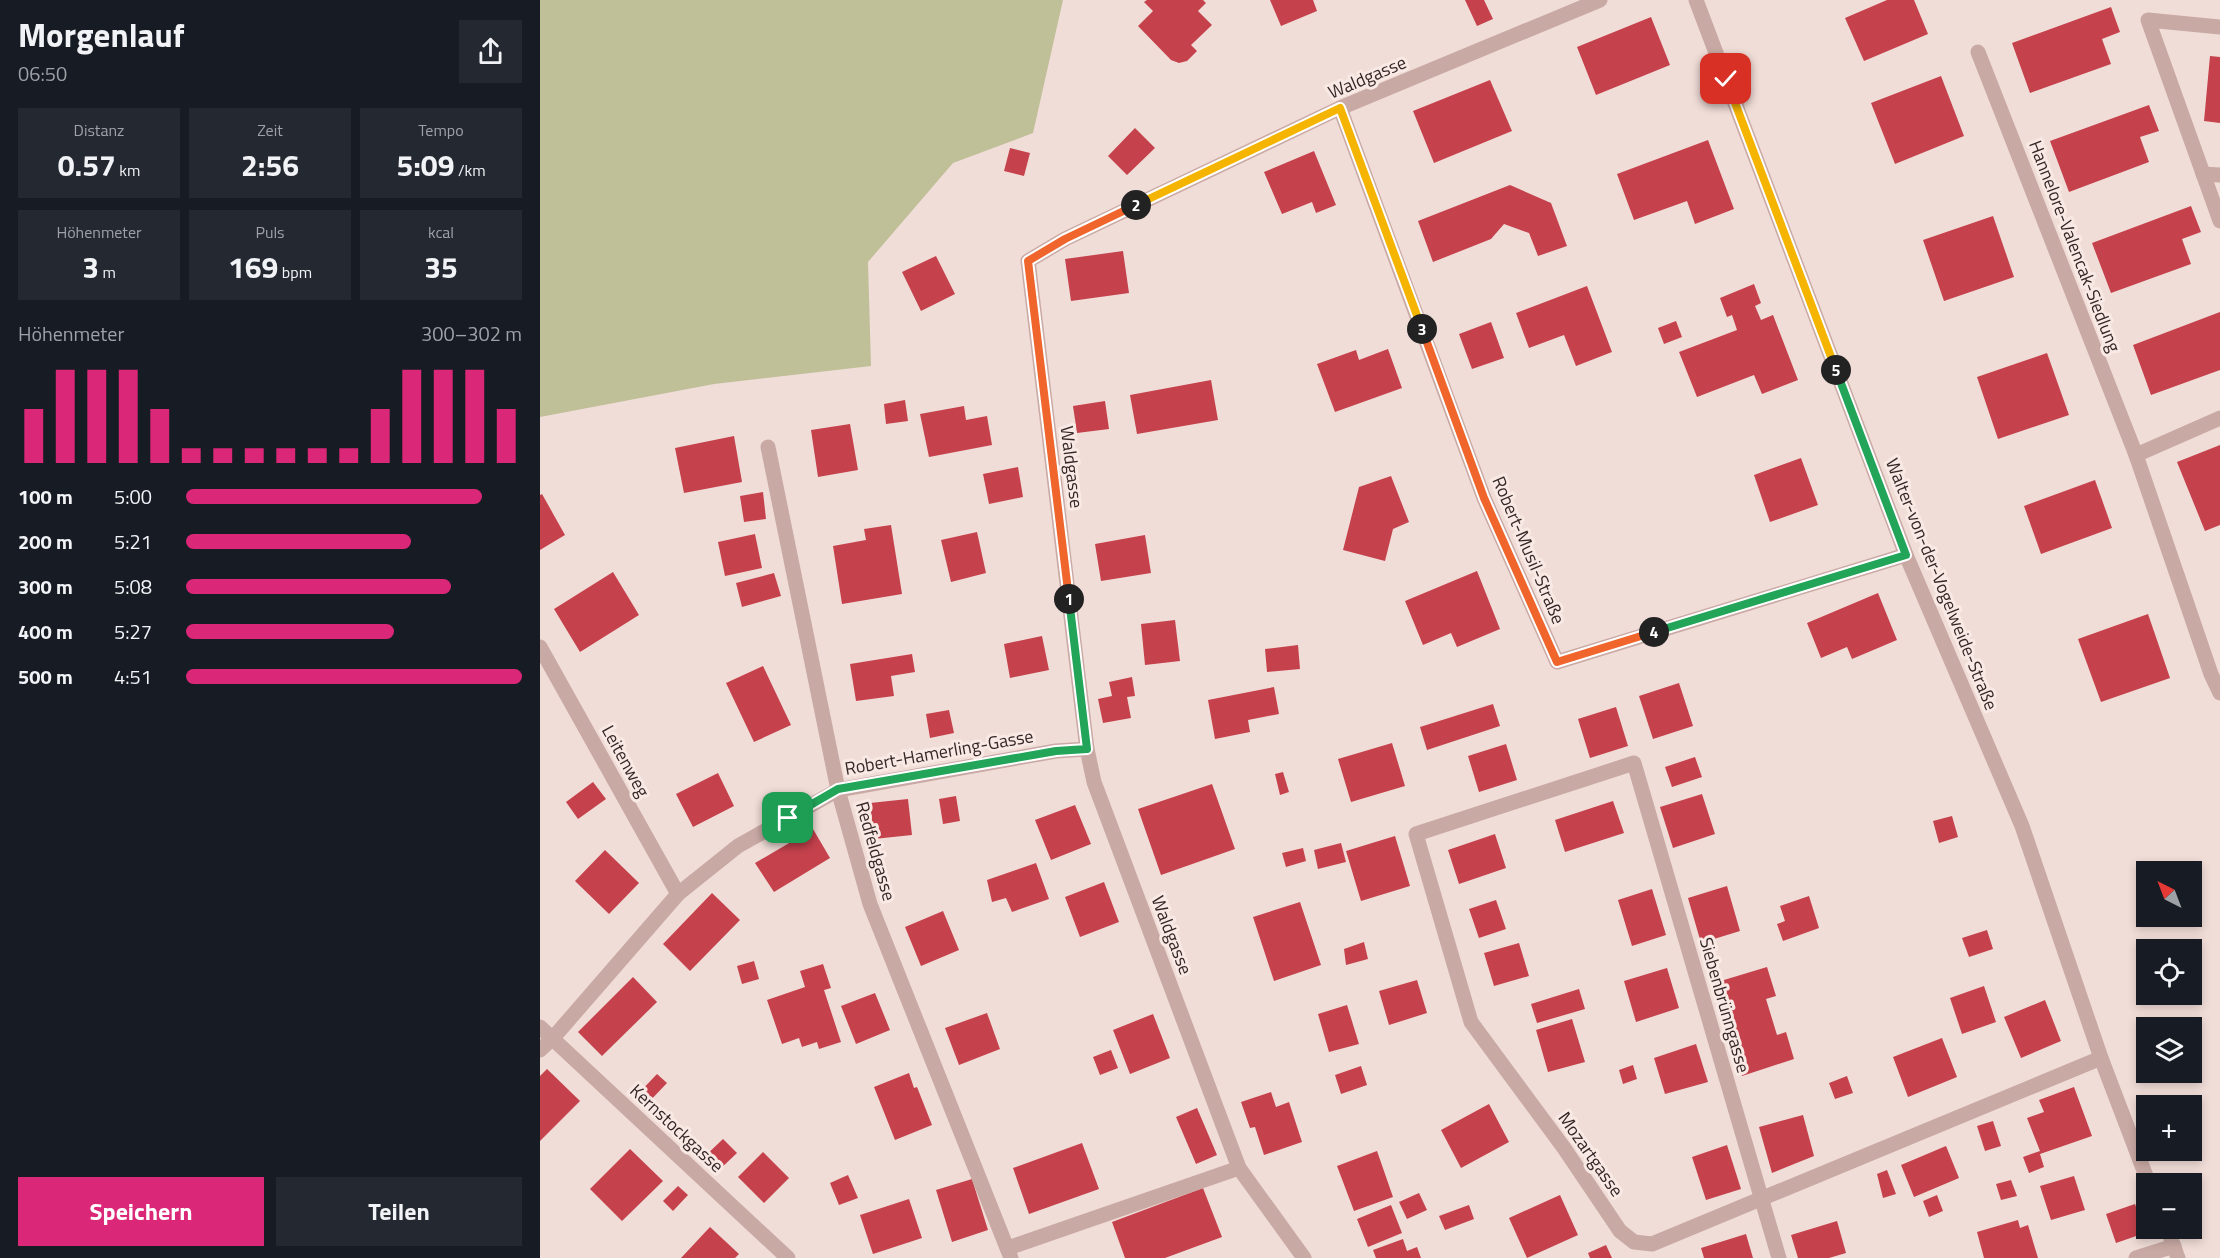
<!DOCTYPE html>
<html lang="de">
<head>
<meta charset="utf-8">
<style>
	body { margin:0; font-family:"Titillium Web",sans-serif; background:#242831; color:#f1f3f6; height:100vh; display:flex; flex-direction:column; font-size:22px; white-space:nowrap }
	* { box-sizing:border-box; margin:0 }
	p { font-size:20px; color:#9ea1a6 }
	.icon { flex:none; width:33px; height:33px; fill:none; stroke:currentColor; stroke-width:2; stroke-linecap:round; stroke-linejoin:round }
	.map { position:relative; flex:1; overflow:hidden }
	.side { display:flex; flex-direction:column; background:#171b24; width:540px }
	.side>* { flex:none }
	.needle { width:39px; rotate:318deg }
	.fabs { position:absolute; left:1596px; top:861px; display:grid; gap:12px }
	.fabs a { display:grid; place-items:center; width:66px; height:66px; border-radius:0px; background:#171b24; box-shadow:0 3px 9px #0003; font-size:30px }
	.pin { position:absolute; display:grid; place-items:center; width:51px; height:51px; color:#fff; margin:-26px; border-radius:12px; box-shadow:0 3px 9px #0006 }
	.km { position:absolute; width:30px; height:30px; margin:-15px; border-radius:50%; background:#222; color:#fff; font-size:16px; line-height:30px; text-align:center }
	.round { display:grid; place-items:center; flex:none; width:63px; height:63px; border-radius:0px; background:#242831 }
	.head { display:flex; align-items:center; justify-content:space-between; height:102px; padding:0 18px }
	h1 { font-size:33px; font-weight:700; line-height:45px }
	.stats { display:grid; grid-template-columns:repeat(3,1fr); gap:9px; height:102px; padding:6px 18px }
	.stats div { display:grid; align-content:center; border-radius:0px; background:#242831; text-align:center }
	.stats b { font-size:30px; font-weight:700 }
	.stats small { font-size:16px; font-weight:400 }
	.stats p { font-size:16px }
	.chart { height:168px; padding:12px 18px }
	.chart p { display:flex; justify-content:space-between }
	.chart svg { width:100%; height:108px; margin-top:6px; stroke:#db2777; stroke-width:6 }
	.button { display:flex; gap:12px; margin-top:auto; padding:12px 18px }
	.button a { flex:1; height:69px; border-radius:0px; background:#db2777; color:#fff; font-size:24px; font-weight:700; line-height:69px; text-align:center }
	.button a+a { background:#242831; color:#f1f3f6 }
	ul { padding:0 18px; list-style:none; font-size:20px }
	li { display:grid; grid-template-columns:96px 72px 1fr; align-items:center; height:45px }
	li i { height:15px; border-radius:8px; background:#db2777 }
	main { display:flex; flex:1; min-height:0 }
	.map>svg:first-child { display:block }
</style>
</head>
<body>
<main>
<section class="side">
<div class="head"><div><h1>Morgenlauf</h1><p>06:50</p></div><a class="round"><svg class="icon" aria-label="share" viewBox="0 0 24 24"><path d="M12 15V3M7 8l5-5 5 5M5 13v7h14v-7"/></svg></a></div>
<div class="stats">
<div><p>Distanz</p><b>0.57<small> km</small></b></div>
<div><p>Zeit</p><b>2:56</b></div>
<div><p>Tempo</p><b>5:09<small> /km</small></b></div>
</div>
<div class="stats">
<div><p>Höhenmeter</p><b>3<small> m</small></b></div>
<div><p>Puls</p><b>169<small> bpm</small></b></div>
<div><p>kcal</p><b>35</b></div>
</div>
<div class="chart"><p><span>Höhenmeter</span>300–302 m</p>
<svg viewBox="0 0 160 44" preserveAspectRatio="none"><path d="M5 44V22M15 44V6M25 44V6M35 44V6M45 44V22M55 44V38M65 44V38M75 44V38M85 44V38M95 44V38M105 44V38M115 44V22M125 44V6M135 44V6M145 44V6M155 44V22"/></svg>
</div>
<ul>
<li><b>100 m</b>5:00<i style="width:88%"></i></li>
<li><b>200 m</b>5:21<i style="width:67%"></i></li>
<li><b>300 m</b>5:08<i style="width:79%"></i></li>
<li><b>400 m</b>5:27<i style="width:62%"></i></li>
<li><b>500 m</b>4:51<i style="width:100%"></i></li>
</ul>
<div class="button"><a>Speichern</a><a>Teilen</a></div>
</section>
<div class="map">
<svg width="1680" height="1258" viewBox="0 0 1680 1258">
	<rect width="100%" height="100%" fill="#f1ddd8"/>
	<polygon fill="#bfbf98" points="0,0 523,0 493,133 413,163 328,262 331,366 174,384 0,417"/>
	<g fill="#c5414c">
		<polygon points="607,0 663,0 666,3 658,11 672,25 651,45 657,51 647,61 639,63 631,60 598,26 613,11 604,2"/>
		<polygon points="730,0 773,0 777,11 741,26"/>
		<polygon points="925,0 944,0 953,19 937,26"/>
		<polygon points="1347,0 1374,0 1388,34 1324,61 1305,18"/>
		<polygon points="1571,7 1580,32 1562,39 1571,64 1490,93 1472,43"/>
		<polygon points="1111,17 1130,65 1056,95 1037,47"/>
		<polygon points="1670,56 1680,57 1680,123 1664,121"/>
		<polygon points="1401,76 1424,136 1355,164 1331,103"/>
		<polygon points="950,80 972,131 894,163 873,111"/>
		<polygon points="1609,105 1619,131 1600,137 1609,162 1529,192 1510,141"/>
		<polygon points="595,128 615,148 587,175 568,156"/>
		<polygon points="1168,140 1194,209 1155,224 1147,201 1094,220 1077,174"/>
		<polygon points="470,148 490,153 484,176 464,171"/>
		<polygon points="774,151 796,205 776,213 772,202 742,214 724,172"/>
		<polygon points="970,185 1011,203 1027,246 998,256 989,233 964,224 951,239 893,262 878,221"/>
		<polygon points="1651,206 1661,232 1642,239 1651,264 1571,293 1552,243"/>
		<polygon points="1453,216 1474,277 1404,301 1383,240"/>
		<polygon points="583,251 589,293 531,301 525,259"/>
		<polygon points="396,256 415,294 381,311 362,272"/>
		<polygon points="1214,284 1221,303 1215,306 1221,320 1233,315 1258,380 1222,394 1214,375 1157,397 1139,352 1197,330 1192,315 1187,317 1180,298"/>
		<polygon points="1047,286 1072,352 1036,366 1024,335 989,348 976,313"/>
		<polygon points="1680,312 1680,370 1611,395 1593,345"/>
		<polygon points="1136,321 1142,337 1124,344 1118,328"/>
		<polygon points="951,322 964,358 932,369 919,334"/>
		<polygon points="848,349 862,388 795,412 777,364 816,350 819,360"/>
		<polygon points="1507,353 1529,415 1458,439 1437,377"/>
		<polygon points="671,380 678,420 597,434 590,395"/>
		<polygon points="365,400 368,421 346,424 344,404"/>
		<polygon points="565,401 569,429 537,433 533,406"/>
		<polygon points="424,406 426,420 447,416 452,445 389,457 380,414"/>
		<polygon points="310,424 318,470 278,477 271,430"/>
		<polygon points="194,436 202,482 144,493 135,448"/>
		<polygon points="1680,445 1680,525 1665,531 1637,462"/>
		<polygon points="1261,458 1278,505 1230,522 1214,475"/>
		<polygon points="478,467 483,497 449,504 443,474"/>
		<polygon points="851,476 869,522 853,529 845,561 803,550 819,487"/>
		<polygon points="1555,480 1572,528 1501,554 1484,506"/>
		<polygon points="223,492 226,519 204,522 200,496"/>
		<polygon points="2,494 25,535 0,550 0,495"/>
		<polygon points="351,525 362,594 302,604 293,546 326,540 324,529"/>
		<polygon points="437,532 446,573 411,582 401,540"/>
		<polygon points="215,534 222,568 185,576 178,542"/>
		<polygon points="605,535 611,573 561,581 555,544"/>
		<polygon points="937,571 960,629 917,647 911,633 883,645 865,601"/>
		<polygon points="73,572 99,615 40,652 14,609"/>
		<polygon points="234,573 241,596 202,607 196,583"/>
		<polygon points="1338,593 1357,640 1312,659 1307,647 1281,658 1267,623"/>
		<polygon points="1608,614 1630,678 1561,702 1538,639"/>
		<polygon points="635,620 640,661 605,665 601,624"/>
		<polygon points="502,636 509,670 470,678 464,644"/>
		<polygon points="758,645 760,669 727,672 725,649"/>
		<polygon points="372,654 375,672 351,676 354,696 316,701 310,664"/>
		<polygon points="223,666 251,725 214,742 186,683"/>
		<polygon points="592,677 595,696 587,697 591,718 563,723 558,699 572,696 569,682"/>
		<polygon points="1139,683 1153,726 1113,739 1099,696"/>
		<polygon points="734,687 739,714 708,720 710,732 675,739 668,700"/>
		<polygon points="953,704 960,726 887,750 880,727"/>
		<polygon points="1076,707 1088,746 1050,758 1038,719"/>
		<polygon points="409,710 414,733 390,738 386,714"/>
		<polygon points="852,743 865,786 811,802 798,759"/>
		<polygon points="966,744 977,780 939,792 928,756"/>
		<polygon points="1155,757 1162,777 1132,787 1125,767"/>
		<polygon points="743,772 749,792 740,795 735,774"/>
		<polygon points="178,773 194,806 153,827 136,794"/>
		<polygon points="53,782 66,799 38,819 26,802"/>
		<polygon points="672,784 695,849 621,875 598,809"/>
		<polygon points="1162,794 1175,834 1133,848 1120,807"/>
		<polygon points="416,796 420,821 403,824 399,799"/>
		<polygon points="368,799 372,835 334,839 330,803"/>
		<polygon points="1073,801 1084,833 1025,852 1015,820"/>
		<polygon points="535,805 551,844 511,860 495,820"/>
		<polygon points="1412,816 1418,837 1399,843 1393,821"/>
		<polygon points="273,829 290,858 234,892 215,863"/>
		<polygon points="955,834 966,868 919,884 908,850"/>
		<polygon points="855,836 870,886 821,901 806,851"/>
		<polygon points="801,843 806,862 778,869 774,850"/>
		<polygon points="763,848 766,861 746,867 742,853"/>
		<polygon points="65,850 99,883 69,914 35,881"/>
		<polygon points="496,863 509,899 472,912 466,898 452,902 447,880"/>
		<polygon points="564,882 579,922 540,937 525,897"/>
		<polygon points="1187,886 1200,931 1161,943 1148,898"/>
		<polygon points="1112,889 1126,935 1092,946 1078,900"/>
		<polygon points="172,893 200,920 150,971 123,944"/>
		<polygon points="1269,896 1279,928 1243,941 1237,924 1245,921 1240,906"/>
		<polygon points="956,900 966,929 939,938 929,909"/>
		<polygon points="760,902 781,965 734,981 713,917"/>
		<polygon points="403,911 419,950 381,966 365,927"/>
		<polygon points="1447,930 1453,949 1429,957 1422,938"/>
		<polygon points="824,942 828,959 806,965 804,949"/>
		<polygon points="979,943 989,976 954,986 944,953"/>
		<polygon points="214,961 219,979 202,984 197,966"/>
		<polygon points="283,964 291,988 284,990 301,1042 279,1049 277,1042 262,1047 259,1038 242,1044 227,1000 265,987 260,971"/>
		<polygon points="1227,967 1236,996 1226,999 1237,1035 1246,1032 1254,1059 1202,1076 1174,983"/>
		<polygon points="1127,968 1139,1008 1096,1022 1084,981"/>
		<polygon points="93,977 117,1002 62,1056 38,1032"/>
		<polygon points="877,980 887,1013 849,1025 839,991"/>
		<polygon points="1444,986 1456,1022 1422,1034 1410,998"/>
		<polygon points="1039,989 1045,1009 997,1023 991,1004"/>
		<polygon points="335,993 350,1030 316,1044 301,1006"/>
		<polygon points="1505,1000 1521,1041 1481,1058 1464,1017"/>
		<polygon points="807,1005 819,1044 789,1052 778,1014"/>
		<polygon points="447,1013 460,1049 419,1065 405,1028"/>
		<polygon points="613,1014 630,1058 590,1074 573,1030"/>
		<polygon points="1032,1019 1045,1062 1008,1072 996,1030"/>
		<polygon points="1402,1038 1417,1077 1368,1097 1353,1057"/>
		<polygon points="1156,1044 1168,1082 1125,1094 1114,1058"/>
		<polygon points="571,1050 578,1068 560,1075 553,1057"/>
		<polygon points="1093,1065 1097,1079 1083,1084 1079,1070"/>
		<polygon points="821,1066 827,1085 801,1094 795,1075"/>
		<polygon points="7,1069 40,1101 0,1141 0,1076"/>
		<polygon points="369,1073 374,1088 377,1087 392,1125 355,1140 334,1087"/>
		<polygon points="117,1074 127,1083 106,1105 96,1096"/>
		<polygon points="1307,1076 1313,1093 1295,1099 1289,1083"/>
		<polygon points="1534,1087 1552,1136 1500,1154 1504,1167 1489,1173 1483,1157 1500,1151 1487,1118 1504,1112 1499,1100"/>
		<polygon points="731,1092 736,1107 749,1102 762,1142 724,1155 715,1127 710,1128 701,1102"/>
		<polygon points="949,1104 969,1142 921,1168 901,1130"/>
		<polygon points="657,1108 677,1155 656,1164 636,1117"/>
		<polygon points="1263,1115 1274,1156 1232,1173 1219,1127"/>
		<polygon points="1453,1121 1461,1146 1445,1151 1437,1126"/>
		<polygon points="183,1139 197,1153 177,1172 163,1158"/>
		<polygon points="542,1143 559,1189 489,1214 473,1168"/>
		<polygon points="1187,1145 1201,1189 1166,1200 1152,1157"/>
		<polygon points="1406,1146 1419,1178 1374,1197 1361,1165"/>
		<polygon points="90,1149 123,1181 82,1221 50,1189"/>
		<polygon points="837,1151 853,1197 814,1211 797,1166"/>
		<polygon points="223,1152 249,1178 224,1203 198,1177"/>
		<polygon points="1347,1170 1356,1194 1343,1198 1337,1174"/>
		<polygon points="308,1175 318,1198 299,1205 290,1183"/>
		<polygon points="1534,1176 1545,1210 1511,1220 1500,1186"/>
		<polygon points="432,1179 448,1230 412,1242 396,1190"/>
		<polygon points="1471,1180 1477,1196 1461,1200 1456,1184"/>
		<polygon points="138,1186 148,1195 133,1211 123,1201"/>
		<polygon points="663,1188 682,1237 625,1258 585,1258 572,1222"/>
		<polygon points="879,1193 887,1210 867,1219 859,1202"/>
		<polygon points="1020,1195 1038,1235 987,1258 969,1218"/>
		<polygon points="1397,1195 1403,1211 1389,1217 1383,1201"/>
		<polygon points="369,1199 382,1238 333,1254 320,1215"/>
		<polygon points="1595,1204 1605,1233 1576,1243 1566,1214"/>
		<polygon points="851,1205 862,1233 828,1247 817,1219"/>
		<polygon points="929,1205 934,1219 905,1230 899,1216"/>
		<polygon points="1478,1220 1480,1228 1488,1225 1498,1258 1444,1258 1437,1232"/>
		<polygon points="1297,1221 1306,1253 1289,1258 1258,1258 1251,1235"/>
		<polygon points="170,1227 199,1254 195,1258 141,1258"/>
		<polygon points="1206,1234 1213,1258 1164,1258 1161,1248"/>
		<polygon points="863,1239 867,1251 877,1247 881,1258 836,1258 833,1250"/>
		<polygon points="1066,1245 1072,1258 1050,1258 1048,1253"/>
	</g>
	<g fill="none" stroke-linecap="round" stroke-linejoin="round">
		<g stroke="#c9a9a4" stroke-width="15">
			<polyline points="1156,0 1366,555 1482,826 1561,1058 1609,1184"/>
			<polyline points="1680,27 1608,20 1680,221"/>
			<polyline points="1438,52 1596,455 1671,674 1680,693"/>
			<polyline points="800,108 944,498 1017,662 1366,555"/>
			<polyline points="1663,174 1680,175"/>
			<polyline points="228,447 298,790 330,904 471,1258"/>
			<polyline points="1596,455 1680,418"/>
			<polyline points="0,647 138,894"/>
			<polyline points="0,1027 248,1258"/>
			<polyline points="0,1050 13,1038 138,894 198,846 298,790 516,751 547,749"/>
			<polyline points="1627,1228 1638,1258"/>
			<polyline points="468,1248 699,1168"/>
			<polyline points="764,1258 699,1168 554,782 547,749 488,261 525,239 800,108 1060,0"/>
			<polyline points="1239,1258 1221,1197 1094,763 876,834 931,1022 1024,1148 1080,1231 1094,1242 1112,1244 1561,1058"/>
			<polyline points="1596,1258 1634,1246"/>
		</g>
	</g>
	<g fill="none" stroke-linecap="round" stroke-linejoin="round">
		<g stroke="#fff" stroke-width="12">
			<polyline id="split-1" points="248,818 298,789 516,751 547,749 529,599"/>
		</g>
		<g stroke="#fff" stroke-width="12">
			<polyline id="split-2" points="529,599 488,261 525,239 596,205"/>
		</g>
		<g stroke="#fff" stroke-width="12">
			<polyline id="split-3" points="596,205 800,108 882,329"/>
		</g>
		<g stroke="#fff" stroke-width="12">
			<polyline id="split-4" points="882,329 944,498 1017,662 1114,632"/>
		</g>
		<g stroke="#fff" stroke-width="12">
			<polyline id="split-5" points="1114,632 1366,555 1296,370"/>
		</g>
		<g stroke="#fff" stroke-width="12">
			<polyline id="split-6" points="1186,79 1296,370"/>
		</g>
		<use href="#split-1" stroke="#22a559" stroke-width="8"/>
		<use href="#split-2" stroke="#f0652b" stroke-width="8"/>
		<use href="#split-3" stroke="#f5b400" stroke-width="8"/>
		<use href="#split-4" stroke="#f0652b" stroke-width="8"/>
		<use href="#split-5" stroke="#22a559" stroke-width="8"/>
		<use href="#split-6" stroke="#f5b400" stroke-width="8"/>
	</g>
	<g text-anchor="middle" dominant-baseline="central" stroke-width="6" stroke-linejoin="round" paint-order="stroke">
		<g font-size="18" fill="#342626" stroke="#f9e9e4">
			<text transform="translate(827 77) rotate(-23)">Waldgasse</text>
			<text transform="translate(1535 246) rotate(69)">Hannelore-Valencak-Siedlung</text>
			<text transform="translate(532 467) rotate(83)">Waldgasse</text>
			<text transform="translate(989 550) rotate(67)">Robert-Musil-Straße</text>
			<text transform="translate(1402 584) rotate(68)">Walter-von-der-Vogelweide-Straße</text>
			<text transform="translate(399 752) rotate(-10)">Robert-Hamerling-Gasse</text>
			<text transform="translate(86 761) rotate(61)">Leitenweg</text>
			<text transform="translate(336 851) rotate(74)">Redfeldgasse</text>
			<text transform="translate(632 935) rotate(69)">Waldgasse</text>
			<text transform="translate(1185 1005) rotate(74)">Siebenbrünngasse</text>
			<text transform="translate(137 1128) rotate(43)">Kernstockgasse</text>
			<text transform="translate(1051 1154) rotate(55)">Mozartgasse</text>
		</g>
	</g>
</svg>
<div class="fabs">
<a><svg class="needle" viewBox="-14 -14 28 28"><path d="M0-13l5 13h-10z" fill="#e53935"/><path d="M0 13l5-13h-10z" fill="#9ea1a6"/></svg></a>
<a><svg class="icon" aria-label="locate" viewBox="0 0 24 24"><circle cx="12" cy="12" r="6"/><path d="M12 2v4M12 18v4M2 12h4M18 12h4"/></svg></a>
<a><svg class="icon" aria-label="layers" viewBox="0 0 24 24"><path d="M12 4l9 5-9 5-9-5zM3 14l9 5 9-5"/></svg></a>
<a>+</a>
<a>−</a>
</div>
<div class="pin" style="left:248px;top:818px;background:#1e9e55"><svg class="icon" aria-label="arrive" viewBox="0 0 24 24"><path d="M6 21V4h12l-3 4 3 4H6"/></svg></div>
<div class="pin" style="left:1186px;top:79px;background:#d93025"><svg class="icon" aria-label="check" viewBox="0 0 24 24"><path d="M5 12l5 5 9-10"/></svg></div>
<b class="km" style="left:529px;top:599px">1</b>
<b class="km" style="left:596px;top:205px">2</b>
<b class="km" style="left:882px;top:329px">3</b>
<b class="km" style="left:1114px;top:632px">4</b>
<b class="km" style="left:1296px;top:370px">5</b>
</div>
</main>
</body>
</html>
